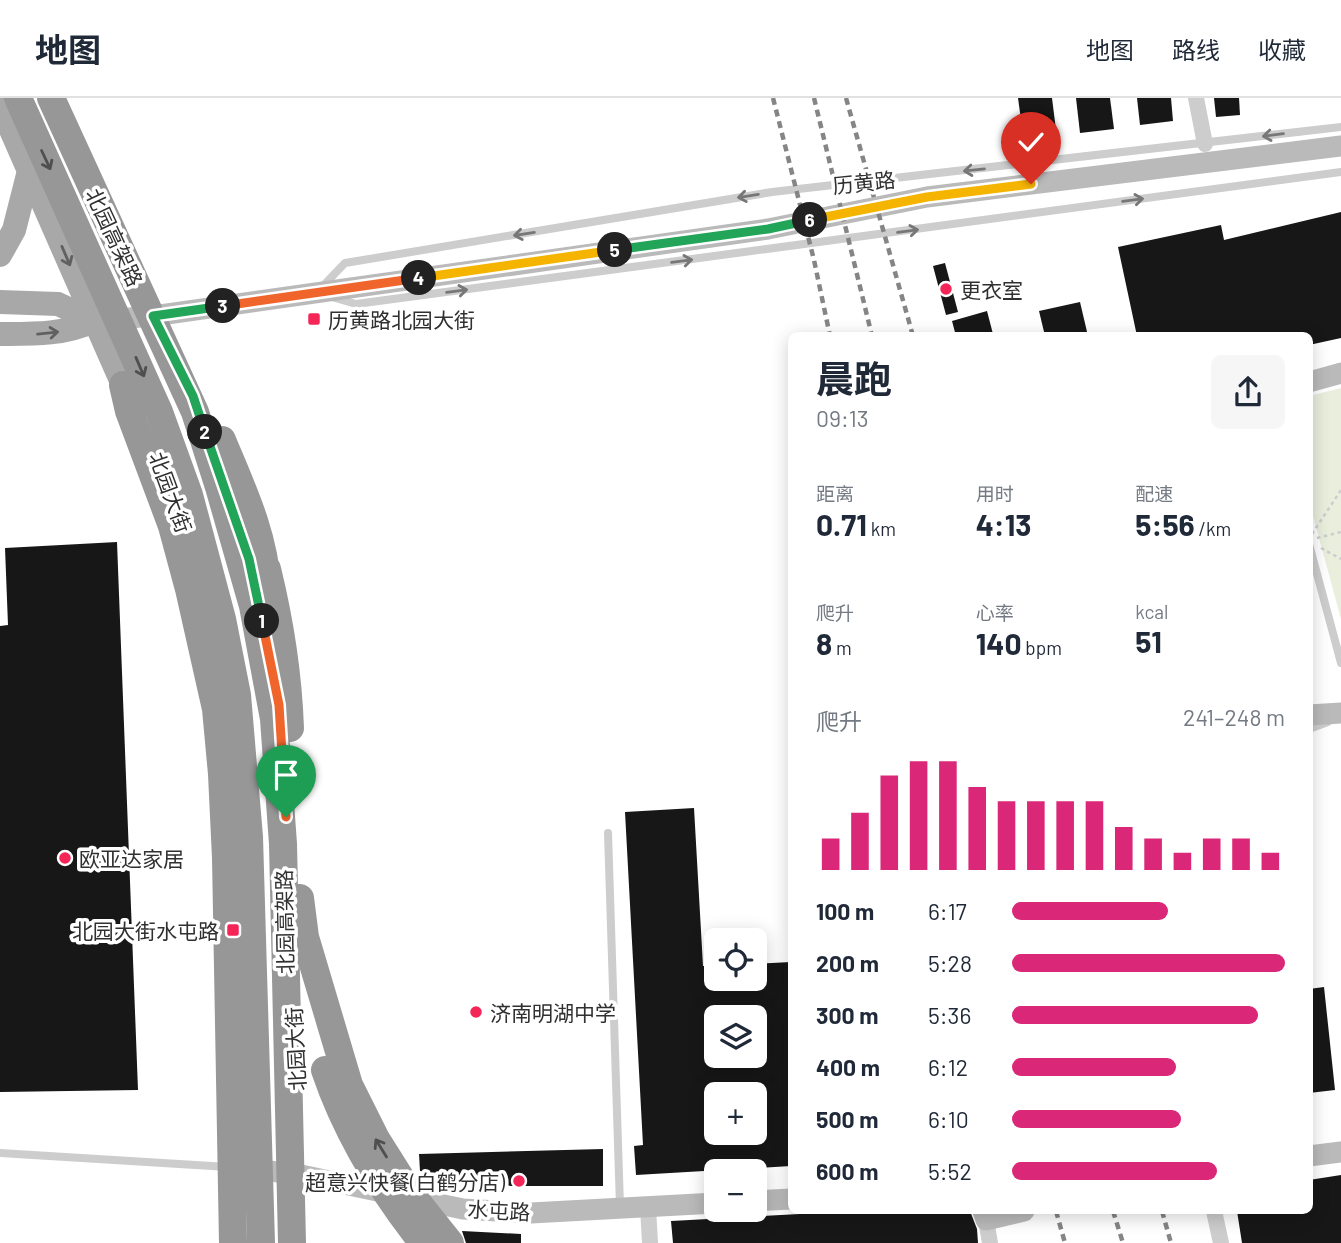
<!DOCTYPE html>
<html lang="zh">
<head>
<meta charset="utf-8">
<style>
	body { margin:0; font-family:Barlow,"Noto Sans SC",sans-serif; background:#f6f6f7; color:#1f2937; height:100vh; display:flex; flex-direction:column; font-size:26px; white-space:nowrap }
	* { box-sizing:border-box; margin:0 }
	p { font-size:23px; color:#747a83 }
	.icon { flex:none; width:38px; height:38px; fill:none; stroke:currentColor; stroke-width:2; stroke-linecap:round; stroke-linejoin:round }
	.map { position:relative; flex:1; overflow:hidden }
	.drawer { position:absolute; left:788px; top:234px; width:525px; height:882px; display:flex; flex-direction:column; background:#fff; border-radius:10px; box-shadow:0 4px 18px #0003 }
	.drawer>* { flex:none }
	.buttons { position:absolute; left:704px; top:830px; display:grid; gap:14px }
	.buttons a { display:grid; place-items:center; width:63px; height:63px; border-radius:10px; background:#fff; box-shadow:0 4px 18px #0003; font-size:35px }
	.pin { position:absolute; display:grid; place-items:center; width:60px; height:60px; color:#fff; margin:-72px -30px; border-radius:50% 50% 50% 0; rotate:-45deg; box-shadow:0 0 7px #0007 }
	.pin .icon { rotate:45deg }
	.km { position:absolute; width:35px; height:35px; margin:-18px; border-radius:50%; background:#222; color:#fff; font-size:19px; line-height:35px; text-align:center }
	.round { display:grid; place-items:center; flex:none; width:74px; height:74px; border-radius:10px; background:#f6f6f7 }
	.headline { display:flex; align-items:center; justify-content:space-between; height:119px; padding:0 28px }
	h1 { font-size:38px; font-weight:700; line-height:52px }
	.metrics { display:grid; grid-template-columns:repeat(3,1fr); gap:10px; height:119px; padding:7px 28px }
	.metrics div { display:grid; align-content:center }
	.metrics b { font-size:30px; font-weight:700 }
	.metrics small { font-size:19px; font-weight:400 }
	.metrics p { font-size:19px }
	.chart { height:196px; padding:14px 28px }
	.chart p { display:flex; justify-content:space-between }
	.chart svg { width:100%; height:126px; margin-top:7px; stroke:#db2777; stroke-width:6 }
	ul { padding:0 28px; list-style:none; font-size:23px }
	li { display:grid; grid-template-columns:112px 84px 1fr; align-items:center; height:52px }
	li i { height:18px; border-radius:9px; background:#db2777 }
	header { display:flex; align-items:center; gap:42px; box-sizing:border-box; height:98px; padding:0 35px; background:#fff; border-bottom:2px solid #e0e1e3 }
	header strong { font-size:33px }
	nav { display:flex; gap:38px; margin-inline-start:auto; font-size:24px }
	.map>svg:first-child { display:block }
</style>
</head>
<body>
<header>
<strong>地图</strong>
<nav><a>地图</a><a>路线</a><a>收藏</a></nav>
</header>
<div class="map">
<svg width="1341" height="1145" viewBox="0 0 1341 1145">
	<rect width="100%" height="100%" fill="#fff"/>
	<polygon fill="#e9eedd" points="1341,290 1341,521 1309,403 1309,298"/>
	<g fill="#171717" fill-rule="evenodd">
		<polygon points="1018,0 1052,0 1057,40 1024,44"/>
		<polygon points="1076,0 1110,0 1114,31 1080,35"/>
		<polygon points="1137,0 1171,0 1173,23 1140,27"/>
		<polygon points="1214,0 1239,0 1240,17 1216,19"/>
		<polygon points="1341,114 1341,240 1309,247 1309,238 1137,238 1118,149 1221,127 1224,142"/>
		<polygon points="945,165 958,214 946,217 933,168"/>
		<polygon points="1080,204 1088,238 1045,238 1039,213"/>
		<polygon points="987,213 993,236 984,238 956,238 952,223"/>
		<polygon points="117,444 138,992 0,994 0,528 8,527 5,450"/>
		<path d="M694,710L703,868H716V880H754V866L791,864V973H788L791,1068L636,1077L634,1048L643,1047L625,714ZM716,919H754V957H716ZM716,996H754V1034H716Z"/>
		<polygon points="1324,889 1335,992 1309,995 1309,891"/>
		<polygon points="603,1051 603,1088 511,1088 420,1073 419,1056"/>
		<polygon points="1341,1077 1341,1145 1242,1145 1237,1113 1309,1113 1309,1082"/>
		<polygon points="856,1113 970,1113 977,1131 978,1145 673,1145 671,1123"/>
		<polygon points="462,1133 521,1136 521,1145 466,1145"/>
	</g>
	<g fill="none" stroke-linecap="round" stroke-linejoin="round">
		<g stroke="#cdcdcd" stroke-width="2.5" stroke-dasharray="3.5 3.5" stroke-linecap="butt">
			<polyline points="1312,436 1341,392"/>
			<polyline points="1317,440 1341,434"/>
			<polyline points="1321,450 1341,461"/>
		</g>
		<g stroke="#cdcdcd" stroke-width="8">
			<polyline points="321,190 345,165 772,94 1341,29"/>
			<polyline points="332,199 356,206 1341,74"/>
			<polyline points="1309,446 1341,565"/>
			<polyline points="1309,631 1328,624"/>
			<polyline points="608,735 620,1108"/>
			<polyline points="0,1055 228,1069"/>
		</g>
		<g stroke="#cdcdcd" stroke-width="16">
			<polyline points="1196,0 1205,46"/>
			<polyline points="648,1109 650,1145"/>
			<polyline points="1214,1113 1221,1145"/>
			<polyline points="986,1122 990,1145"/>
		</g>
		<g stroke="#bababa" stroke-width="21">
			<polyline points="106,222 153,218 768,131 927,99 1341,48"/>
			<polyline points="1309,284 1341,275"/>
			<polyline points="1309,617 1341,615"/>
			<polyline points="1309,1058 1341,1054"/>
			<polyline points="246,1070 301,1077 463,1111 531,1115 716,1105"/>
			<polyline points="754,1103 791,1101"/>
			<polyline points="983,1113 986,1122 1024,1113"/>
		</g>
		<g stroke="#a8a8a8" stroke-width="24">
			<polyline points="0,7 123,287 134,303"/>
			<polyline points="0,157 14,132 29,73"/>
			<polyline points="0,204 58,206 94,223"/>
			<path d="M0,236C33,236 63,237 94,223"/>
		</g>
		<g stroke="#979797" stroke-width="28">
			<polyline points="18,0 159,314 189,397 222,521 237,597 249,739 261,1145"/>
			<polyline points="51,0 195,314 219,389 253,508 274,621 283,746 292,1145"/>
			<polyline points="123,287 129,313 172,428 189,491 216,611 222,676 226,760 233,1145"/>
			<path d="M222,342C241,388 265,438 267,489"/>
			<path d="M267,471C280,524 288,575 290,630"/>
			<polyline points="300,800 305,839 349,987 376,1041 410,1095 450,1145"/>
			<path d="M325,972C347,1037 381,1092 423,1145"/>
		</g>
		<g stroke="#858585" stroke-width="4.5" stroke-dasharray="7 5" stroke-linecap="butt">
			<polyline points="773,0 814,162 830,238"/>
			<polyline points="814,0 872,238"/>
			<polyline points="846,0 913,238"/>
			<polyline points="1056,1113 1065,1145"/>
			<polyline points="1113,1113 1123,1145"/>
			<polyline points="1162,1113 1171,1145"/>
		</g>
	</g>
	<defs><path id="oneway-shaft" d="M-6 0H5M1.5-3L5.5 0L1.5 3" fill="none" stroke-width="1.6" stroke-linecap="round" stroke-linejoin="round" transform="scale(1.75)"/></defs>
	<g stroke="#777">
		<use href="#oneway-shaft" transform="translate(1273 37) rotate(173)"/>
		<use href="#oneway-shaft" transform="translate(974 72) rotate(174)"/>
		<use href="#oneway-shaft" transform="translate(748 98) rotate(171)"/>
		<use href="#oneway-shaft" transform="translate(1133 102) rotate(-8)"/>
		<use href="#oneway-shaft" transform="translate(908 133) rotate(-8)"/>
		<use href="#oneway-shaft" transform="translate(524 136) rotate(171)"/>
		<use href="#oneway-shaft" transform="translate(682 163) rotate(-7)"/>
		<use href="#oneway-shaft" transform="translate(457 193) rotate(-7)"/>
	</g>
	<g stroke="#4f4f4f">
		<use href="#oneway-shaft" transform="translate(46 62) rotate(65)"/>
		<use href="#oneway-shaft" transform="translate(140 269) rotate(67)"/>
		<use href="#oneway-shaft" transform="translate(381 1050) rotate(-122)"/>
	</g>
	<g stroke="#606060">
		<use href="#oneway-shaft" transform="translate(66 158) rotate(67)"/>
		<use href="#oneway-shaft" transform="translate(48 235) rotate(-6)"/>
	</g>
	<g fill="none" stroke-linecap="round" stroke-linejoin="round">
		<g stroke="#fff" stroke-width="14">
			<polyline id="split-1" points="262,523 279,607 286,719"/>
		</g>
		<g stroke="#fff" stroke-width="14">
			<polyline id="split-2" points="205,334 249,461 262,523"/>
		</g>
		<g stroke="#fff" stroke-width="14">
			<polyline id="split-3" points="205,334 193,298 153,218 223,208"/>
		</g>
		<g stroke="#fff" stroke-width="14">
			<polyline id="split-4" points="223,208 419,180"/>
		</g>
		<g stroke="#fff" stroke-width="14">
			<polyline id="split-5" points="419,180 615,152"/>
		</g>
		<g stroke="#fff" stroke-width="14">
			<polyline id="split-6" points="615,152 768,131 810,122"/>
		</g>
		<g stroke="#fff" stroke-width="14">
			<polyline id="split-7" points="810,122 927,99 1031,86"/>
		</g>
		<use href="#split-1" stroke="#f0652b" stroke-width="9"/>
		<use href="#split-2" stroke="#22a559" stroke-width="9"/>
		<use href="#split-3" stroke="#22a559" stroke-width="9"/>
		<use href="#split-4" stroke="#f0652b" stroke-width="9"/>
		<use href="#split-5" stroke="#f5b400" stroke-width="9"/>
		<use href="#split-6" stroke="#22a559" stroke-width="9"/>
		<use href="#split-7" stroke="#f5b400" stroke-width="9"/>
	</g>
	<g fill="#f42557" stroke="#fff" stroke-width="2.5">
		<circle cx="946" cy="191" r="7"/>
		<rect x="307" y="214" width="14" height="14" rx="3.5"/>
		<circle cx="65" cy="760" r="7"/>
		<rect x="226" y="825" width="14" height="14" rx="3.5"/>
		<circle cx="476" cy="914" r="7"/>
		<circle cx="519" cy="1083" r="7"/>
	</g>
	<g text-anchor="middle" dominant-baseline="central" stroke-width="7" stroke-linejoin="round" paint-order="stroke">
		<g font-size="21" fill="#303030" stroke="#fff">
			<text transform="translate(864 84) rotate(-6)">历黄路</text>
			<text transform="translate(115 139) rotate(65)">北园高架路</text>
			<text transform="translate(171 394) rotate(70)">北园大街</text>
			<text transform="translate(284 824) rotate(-91)">北园高架路</text>
			<text transform="translate(295 951) rotate(-93)">北园大街</text>
			<text transform="translate(499 1112) rotate(3)">水屯路</text>
		</g>
		<g font-size="21" fill="#303030" stroke="#fff" text-anchor="start">
			<text x="960" y="191">更衣室</text>
			<text x="328" y="221">历黄路北园大街</text>
			<text x="79" y="760">欧亚达家居</text>
			<text x="219" y="832" text-anchor="end">北园大街水屯路</text>
			<text x="490" y="914">济南明湖中学</text>
			<text x="505" y="1083" text-anchor="end">超意兴快餐(白鹤分店)</text>
		</g>
	</g>
</svg>
<div class="buttons">
<a><svg class="icon" aria-label="locate" viewBox="0 0 24 24"><circle cx="12" cy="12" r="6"/><path d="M12 2v4M12 18v4M2 12h4M18 12h4"/></svg></a>
<a><svg class="icon" aria-label="layers" viewBox="0 0 24 24"><path d="M12 4l9 5-9 5-9-5zM3 14l9 5 9-5"/></svg></a>
<a>+</a>
<a>−</a>
</div>
<div class="pin" style="left:286px;top:719px;background:#1e9e55"><svg class="icon" aria-label="arrive" viewBox="0 0 24 24"><path d="M6 21V4h12l-3 4 3 4H6"/></svg></div>
<div class="pin" style="left:1031px;top:86px;background:#d93025"><svg class="icon" aria-label="check" viewBox="0 0 24 24"><path d="M5 12l5 5 9-10"/></svg></div>
<b class="km" style="left:262px;top:523px">1</b>
<b class="km" style="left:205px;top:334px">2</b>
<b class="km" style="left:223px;top:208px">3</b>
<b class="km" style="left:419px;top:180px">4</b>
<b class="km" style="left:615px;top:152px">5</b>
<b class="km" style="left:810px;top:122px">6</b>
<section class="drawer">
<div class="headline"><div><h1>晨跑</h1><p>09:13</p></div><a class="round"><svg class="icon" aria-label="share" viewBox="0 0 24 24"><path d="M12 15V3M7 8l5-5 5 5M5 13v7h14v-7"/></svg></a></div>
<div class="metrics">
<div><p>距离</p><b>0.71<small> km</small></b></div>
<div><p>用时</p><b>4:13</b></div>
<div><p>配速</p><b>5:56<small> /km</small></b></div>
</div>
<div class="metrics">
<div><p>爬升</p><b>8<small> m</small></b></div>
<div><p>心率</p><b>140<small> bpm</small></b></div>
<div><p>kcal</p><b>51</b></div>
</div>
<div class="chart"><p><span>爬升</span>241–248 m</p>
<svg viewBox="0 0 160 44" preserveAspectRatio="none"><path d="M5 44V33M15 44V24M25 44V11M35 44V6M45 44V6M55 44V15M65 44V20M75 44V20M85 44V20M95 44V20M105 44V29M115 44V33M125 44V38M135 44V33M145 44V33M155 44V38"/></svg>
</div>
<ul>
<li><b>100 m</b>6:17<i style="width:57%"></i></li>
<li><b>200 m</b>5:28<i style="width:100%"></i></li>
<li><b>300 m</b>5:36<i style="width:90%"></i></li>
<li><b>400 m</b>6:12<i style="width:60%"></i></li>
<li><b>500 m</b>6:10<i style="width:62%"></i></li>
<li><b>600 m</b>5:52<i style="width:75%"></i></li>
</ul>
</section>
</div>
</body>
</html>
